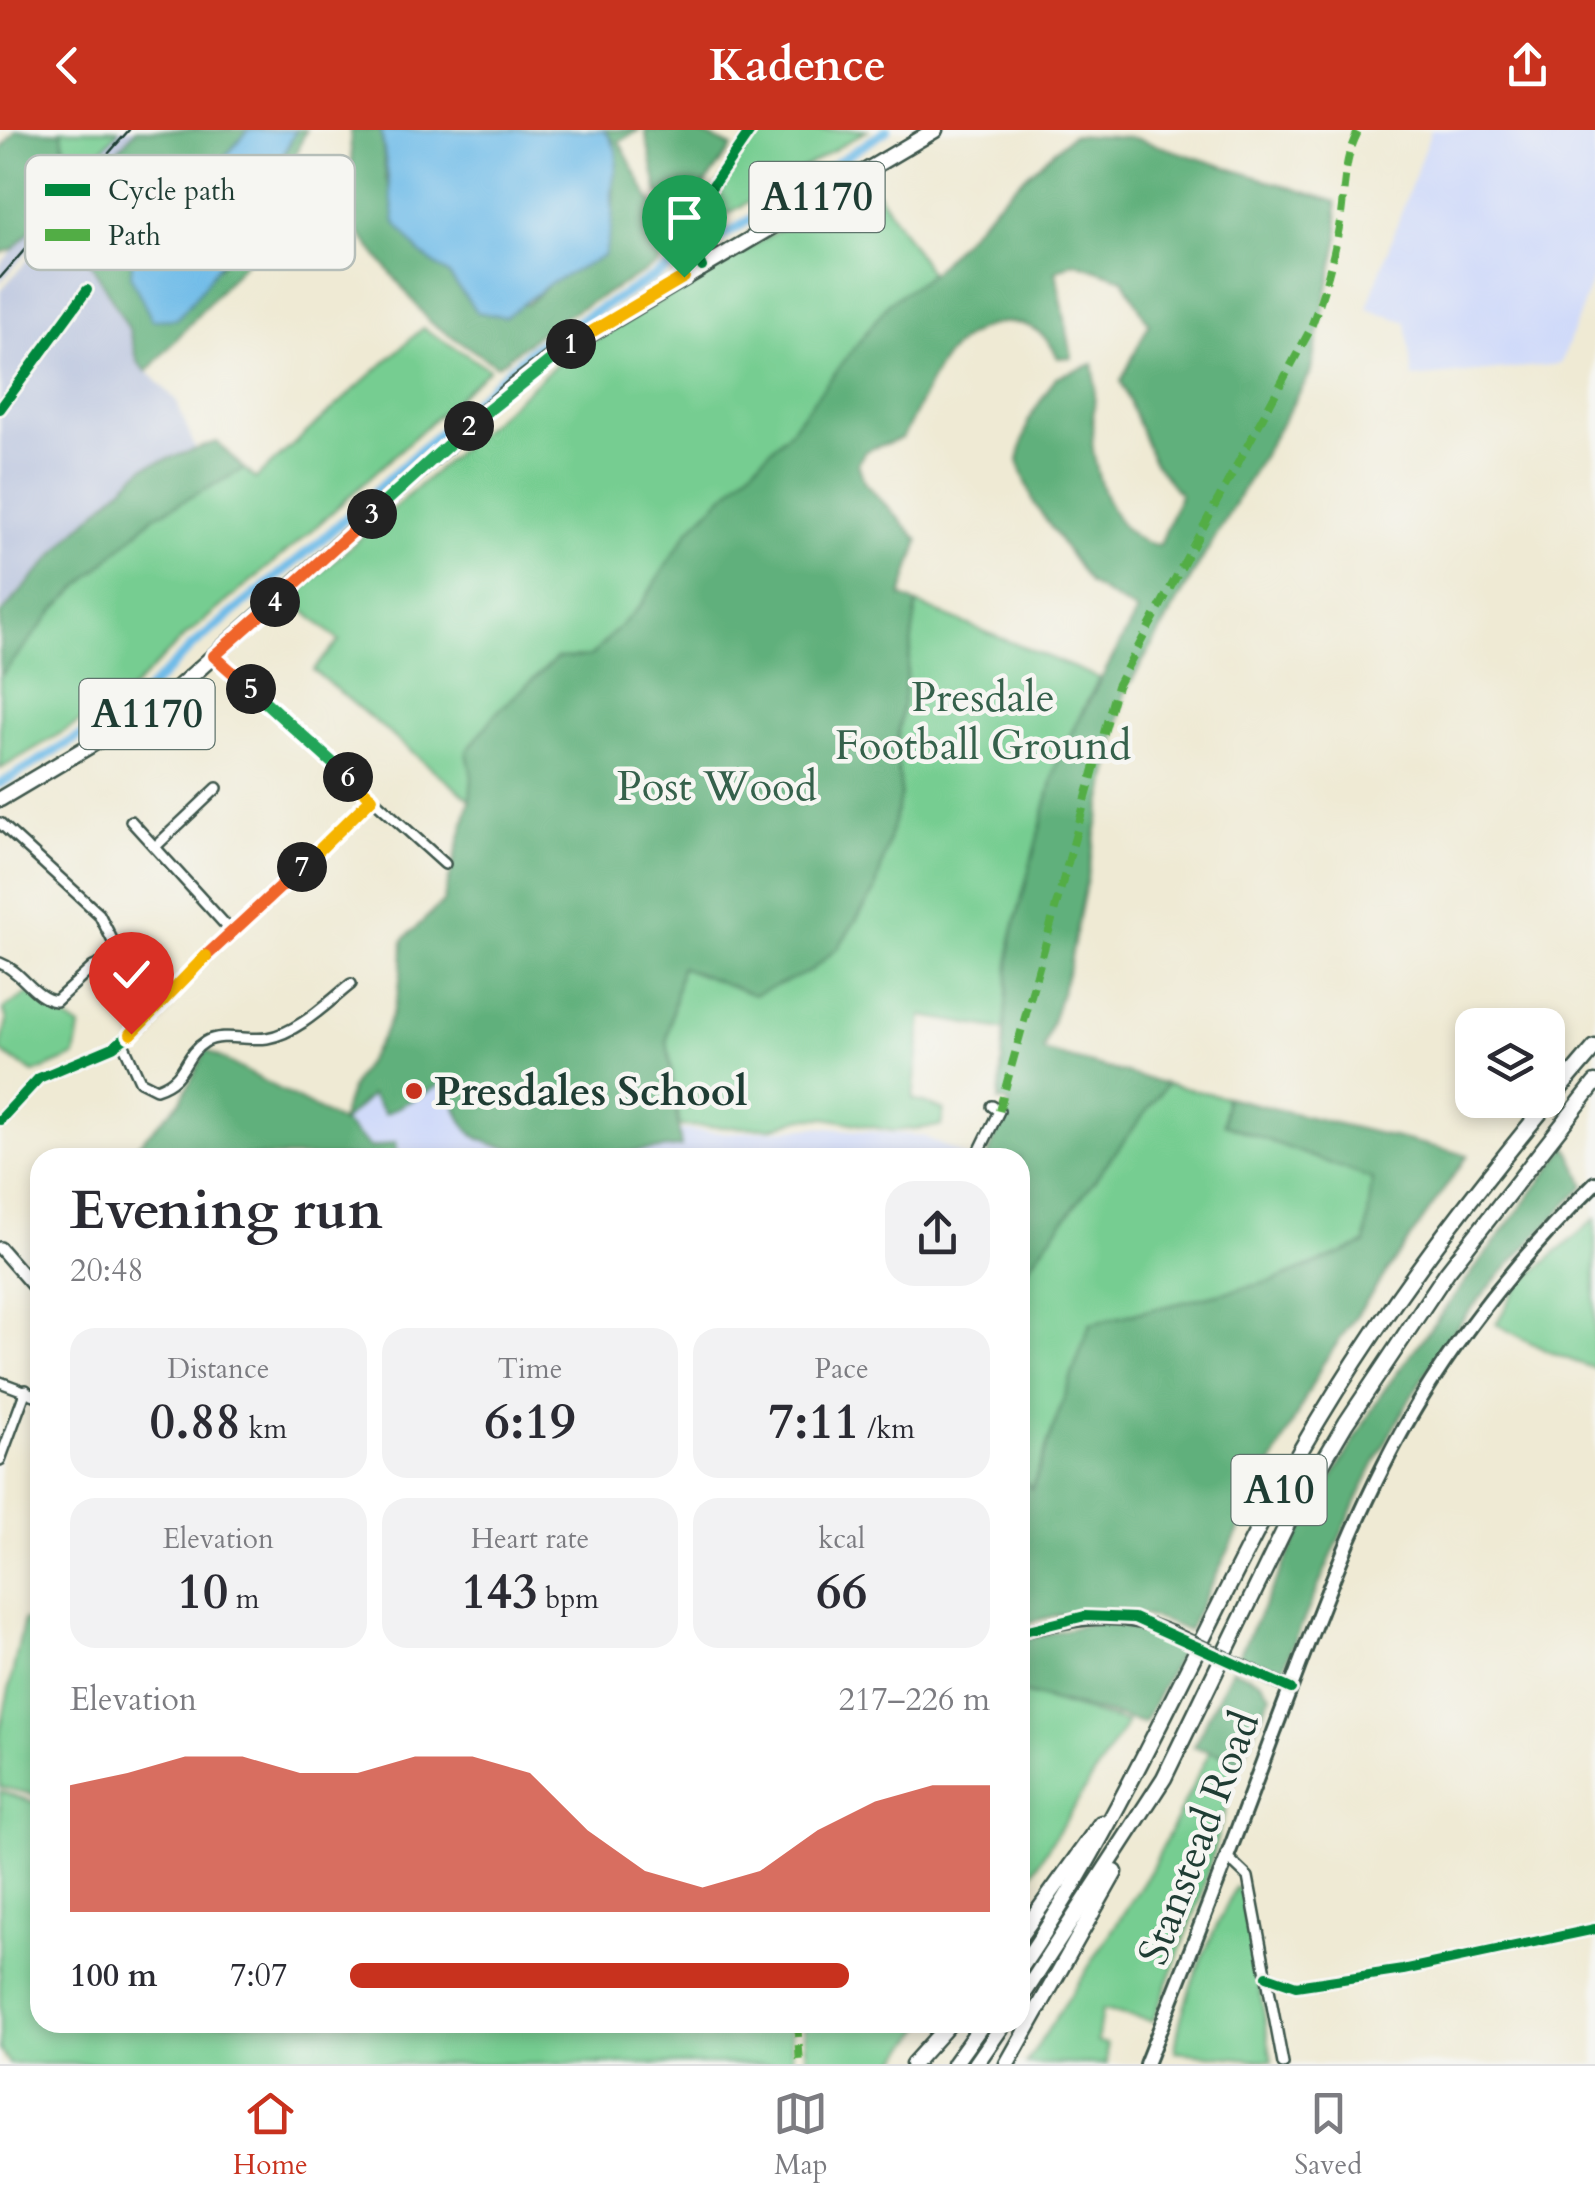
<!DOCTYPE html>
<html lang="en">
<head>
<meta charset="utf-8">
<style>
	body { margin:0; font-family:Cardo,serif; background:#f2f2f3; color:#2b2b33; height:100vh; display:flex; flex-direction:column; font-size:38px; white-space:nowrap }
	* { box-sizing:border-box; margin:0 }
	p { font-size:32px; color:#7c7c81 }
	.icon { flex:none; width:55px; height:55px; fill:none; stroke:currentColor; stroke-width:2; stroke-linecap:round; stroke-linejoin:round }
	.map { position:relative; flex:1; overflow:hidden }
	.details { position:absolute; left:30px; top:1018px; width:1000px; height:885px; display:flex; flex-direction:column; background:#fff; border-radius:30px; box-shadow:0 5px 15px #0003 }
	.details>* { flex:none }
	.controls { position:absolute; left:1455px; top:878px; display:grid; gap:20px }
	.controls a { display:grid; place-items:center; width:110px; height:110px; border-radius:20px; background:#fff; box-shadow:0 5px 15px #0003; font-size:50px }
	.pin { position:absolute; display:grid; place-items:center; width:85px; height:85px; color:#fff; margin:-102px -42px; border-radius:50% 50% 50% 0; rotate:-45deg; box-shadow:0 0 10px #0007 }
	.pin .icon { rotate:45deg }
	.km { position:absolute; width:50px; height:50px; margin:-25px; border-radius:50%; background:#222; color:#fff; font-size:28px; line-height:50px; text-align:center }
	.round { display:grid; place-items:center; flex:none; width:105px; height:105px; border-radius:30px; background:#f2f2f3 }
	.head { display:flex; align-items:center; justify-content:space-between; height:170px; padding:0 40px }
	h1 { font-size:55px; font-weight:700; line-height:75px }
	.stats { display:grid; grid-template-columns:repeat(3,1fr); gap:15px; height:170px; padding:10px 40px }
	.stats div { display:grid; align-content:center; border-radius:25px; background:#f2f2f3; text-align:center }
	.stats b { font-size:50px; font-weight:700 }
	.stats small { font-size:28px; font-weight:400 }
	.stats p { font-size:28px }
	.chart { height:280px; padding:20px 40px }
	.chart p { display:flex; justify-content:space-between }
	.chart svg { width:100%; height:180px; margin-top:10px; fill:#c8321e; opacity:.7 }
	ul { padding:0 40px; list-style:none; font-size:32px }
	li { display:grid; grid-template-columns:160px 120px 1fr; align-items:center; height:75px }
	li i { height:25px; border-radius:12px; background:#c8321e }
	header { display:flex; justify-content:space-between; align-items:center; height:130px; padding:0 40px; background:#c8321e; color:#fff; font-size:45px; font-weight:700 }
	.menu { display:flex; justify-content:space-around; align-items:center; height:140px; border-top:2px solid #e1e1e2; background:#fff; font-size:28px; color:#7c7c81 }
	.menu a { display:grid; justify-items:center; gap:5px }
	.menu .on { color:#c8321e }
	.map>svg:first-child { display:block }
</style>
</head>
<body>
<header><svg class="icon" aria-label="back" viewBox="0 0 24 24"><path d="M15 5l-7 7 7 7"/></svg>Kadence<svg class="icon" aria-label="share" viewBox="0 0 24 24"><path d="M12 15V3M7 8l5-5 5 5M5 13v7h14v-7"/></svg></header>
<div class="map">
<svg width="1595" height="1934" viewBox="0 0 1595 1934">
	<rect width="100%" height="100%" fill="#f6f6f2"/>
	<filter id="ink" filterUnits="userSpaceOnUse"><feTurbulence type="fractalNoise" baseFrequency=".01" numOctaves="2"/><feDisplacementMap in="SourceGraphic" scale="20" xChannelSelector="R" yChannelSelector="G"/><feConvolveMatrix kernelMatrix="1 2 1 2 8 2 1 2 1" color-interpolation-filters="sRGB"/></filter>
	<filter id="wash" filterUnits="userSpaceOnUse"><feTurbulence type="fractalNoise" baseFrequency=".0048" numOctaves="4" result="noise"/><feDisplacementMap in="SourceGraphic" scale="40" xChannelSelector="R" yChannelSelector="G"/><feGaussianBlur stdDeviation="2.25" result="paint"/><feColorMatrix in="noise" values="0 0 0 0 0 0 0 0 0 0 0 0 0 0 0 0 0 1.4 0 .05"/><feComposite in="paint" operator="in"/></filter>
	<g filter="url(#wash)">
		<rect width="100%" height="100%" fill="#efead4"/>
		<g fill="#d0daf9">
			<polygon points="1431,0 1595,0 1595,142 1561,234 1413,248 1406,192 1367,178"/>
			<polygon points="392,918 668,999 728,1003 817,997 923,1006 967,1027 126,1028 181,970 206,920 341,992"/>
		</g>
		<g fill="#bac4de">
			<polygon points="119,0 136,0 0,153 0,135"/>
			<polygon points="65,88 129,199 138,232 176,270 196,320 144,338 75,402 0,485 0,161"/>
		</g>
		<g fill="#76cd91" stroke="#4a8562" stroke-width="2.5">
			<polygon points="60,0 119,0 75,50"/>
			<polygon points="756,0 867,0 693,105 695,89"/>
			<polygon points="867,47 931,144 889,173 790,301 689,400 641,475 590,528 557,528 498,581 467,621 472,647 470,670 313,540 339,511 291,469 560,231"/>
			<polygon points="423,198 489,239 309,403 182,509 127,564 0,639 0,547 56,478 153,387 244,339 255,349"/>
			<polygon points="917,474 1099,548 1058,629 1011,810 1004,900 922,886 913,969 944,980 941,996 893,1001 826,988 803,988 771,998 680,996 667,910 681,837 809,842 838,818 875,761 901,665 896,618"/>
			<polygon points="29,863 80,898 75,926 34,943 0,921 7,890 3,879"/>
			<polygon points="1167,954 1226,967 1224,994 1373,1049 1365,1114 1273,1151 1090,1194 1031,1360 1020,1345 1020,1148"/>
			<polygon points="1595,1089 1595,1239 1549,1222 1496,1194 1518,1156"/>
			<polygon points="24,1490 40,1493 40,1666 0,1657 0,1601"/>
			<polygon points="1020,1562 1127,1593 1020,1762"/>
			<polygon points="1210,1621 1239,1631 1199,1772 1153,1891 1102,1880 1097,1912 1107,1914 1107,1934 1026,1934 1150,1742"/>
			<polygon points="0,1661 40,1674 40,1892 790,1893 793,1934 9,1934 0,1920"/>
			<path d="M1236,1756L1244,1765L1272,1931L1175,1922C1181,1864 1211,1808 1236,1756Z"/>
			<polygon points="804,1893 804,1892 927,1893 893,1934 807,1934"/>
		</g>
		<g fill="#60b07b" stroke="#407658" stroke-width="2.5" fill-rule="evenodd">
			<polygon points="16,0 62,2 64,24 75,50 14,119 0,123 0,21"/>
			<path d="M136,0H249L144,113L219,138L262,71L296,0H306L256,120L147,242L138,232L129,199L62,82ZM139,40L152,44L158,64L117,123L105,120L97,75Z"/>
			<path d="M350,0H381L386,49L421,124L449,145L477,182L528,174L549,154L604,126C616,88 613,53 614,12L604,0H640L619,11L650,70L666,84L672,97L659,134L550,195L497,236L430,192L355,98Z"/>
			<polygon points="645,0 694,0 732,17 686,80 658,63"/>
			<path d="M1072,5L1134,8L1336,72L1339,107L1310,244L1125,562L1069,837L1043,921L1167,954L1020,1148V1028L987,1027L1010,972L999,971L1011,810L1058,629L1137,482L1090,454L1034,373L1018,331L1029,289L1056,247L1093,234C1099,268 1089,293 1093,320C1099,358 1117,413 1160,415L1180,365L1153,331L1121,251L1149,194L1123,149L1074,132L1056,141L1072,227L1058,228C1036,175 977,187 946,226C928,249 918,282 902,308L865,321L858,333L864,352L919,410L901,466L917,474L896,618L901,665L875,761L838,818L809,842L754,865L681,837L667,910L681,1017C639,1022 508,1032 474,1005C457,991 455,971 448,951L385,984L371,965L342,992L371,1018L396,1012L397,1027H126L181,970L206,920L341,992C351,941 370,936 388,894C400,867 403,839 403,810L443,772L470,670L472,647L467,621L498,581L557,528L590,527L641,475L689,400L790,301L889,173L931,144L1006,64Z"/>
			<polygon points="217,312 244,339 153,387 56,478 0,547 0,485 75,402 144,337"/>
			<path d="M1226,967L1468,1025L1322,1235L1188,1501C1122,1472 1088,1475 1020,1495V1345L1032,1359L1090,1194L1273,1151L1365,1114L1372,1049L1224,994Z"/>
			<path d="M1567,1016L1585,1055C1542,1101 1495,1146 1458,1196C1378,1305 1335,1419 1282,1541L1269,1542L1238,1527L1297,1408L1382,1263Z"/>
			<polygon points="1098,1492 1153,1502 1184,1515 1144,1593 1020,1562 1020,1510"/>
			<polygon points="1232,1539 1261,1551 1271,1565 1242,1629 1193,1617"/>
		</g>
		<g fill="#6ebbe8" stroke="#467c8e" stroke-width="2.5">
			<path d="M249,0H296C258,72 231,127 177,189L152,190L131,147L132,132Z"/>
			<path d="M381,0H604C629,30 610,39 612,70C614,91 610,105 604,126L549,154L505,187L477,182L449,145L421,124L395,92Z"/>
		</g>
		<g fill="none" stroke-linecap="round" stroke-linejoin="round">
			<polyline stroke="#6ebbe8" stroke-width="9" points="0,654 135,573 190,518 318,413 534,217 737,98 887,0"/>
		</g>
	</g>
	<g filter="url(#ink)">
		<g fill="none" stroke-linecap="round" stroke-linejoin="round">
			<g stroke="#3e574c" stroke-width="14">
				<g id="minor">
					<polyline points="702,137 684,97 751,0"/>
					<polyline points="0,279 87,160"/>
					<polyline points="214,526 445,734"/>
					<polyline points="131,691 231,801"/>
					<polyline points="0,693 99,784 127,839 162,873"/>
					<polyline points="155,717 217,658"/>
					<path d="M0,833C22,841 34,869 56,871L93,837L119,825"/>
					<path d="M122,911L140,951L156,959C188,949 182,926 205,912C222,902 248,911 267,908C298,903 327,873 351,854"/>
					<polyline points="0,990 39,948 113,917 131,904 231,801 373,668"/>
					<polyline points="976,1028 999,981 992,976"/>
					<polyline points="0,1252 40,1267"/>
					<polyline points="0,1330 26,1260"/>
					<polyline points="1228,1728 1248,1747 1283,1934"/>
					<polyline points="1267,1846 1296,1856 1403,1840 1595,1799"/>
				</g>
			</g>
			<g stroke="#3e574c" stroke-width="16">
				<g id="tertiary">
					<polyline points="0,1118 40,1164"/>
					<path d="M1020,1502C1074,1489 1117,1479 1170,1502"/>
					<polyline points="1246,1538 1291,1559"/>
				</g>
			</g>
			<g stroke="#3e574c" stroke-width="18">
				<path id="secondary" d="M1146,1934C1190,1824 1233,1713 1274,1602C1317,1489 1357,1374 1420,1270C1469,1190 1529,1118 1595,1053"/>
			</g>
			<g stroke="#3e574c" stroke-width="19">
				<polyline id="primary" points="0,669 160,574 513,257 555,225 935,0"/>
			</g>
			<g stroke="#3e574c" stroke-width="19">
				<g id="trunk">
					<polyline points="1020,1806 1101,1693"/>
					<path d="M1020,1839C1119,1695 1186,1534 1268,1380C1356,1211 1472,1061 1595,917"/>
					<polyline points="1020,1870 1164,1648 1291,1386 1346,1293 1447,1142 1595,953"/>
					<polyline points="913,1934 951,1892"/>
					<polyline points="954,1934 984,1892"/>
					<polyline points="976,1934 1005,1892"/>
					<polyline points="1007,1934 1115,1742"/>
				</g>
			</g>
			<use href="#minor" stroke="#fff" stroke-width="9"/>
			<use href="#tertiary" stroke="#fff" stroke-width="11"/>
			<use href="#secondary" stroke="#fff" stroke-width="12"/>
			<use href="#primary" stroke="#fff" stroke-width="14"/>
			<use href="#trunk" stroke="#fff" stroke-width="14"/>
			<polyline stroke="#1f3d34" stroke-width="2.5" points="0,148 129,0"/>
			<g stroke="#3e574c" stroke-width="16" stroke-linecap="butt">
				<polyline id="tertiary-bridge" points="1170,1502 1246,1538"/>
			</g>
			<use href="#tertiary-bridge" stroke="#fff" stroke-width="11"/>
			<g stroke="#52ad45" stroke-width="8" stroke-dasharray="15 8" stroke-linecap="butt">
				<path d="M999,981L1117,556L1309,202C1324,164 1335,125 1341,85C1345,55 1344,27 1359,0"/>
				<polyline points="797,1892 800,1934"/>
			</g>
			<g stroke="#f6f6f2" stroke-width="16">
				<g id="cycleway">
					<polyline points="702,137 684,97 751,0"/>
					<polyline points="0,279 87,160"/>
					<polyline points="0,990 39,948 113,917 131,904 231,801 373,668"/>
					<polyline points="1020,1502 1085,1486 1134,1488 1291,1559"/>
					<polyline points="1267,1846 1296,1856 1403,1840 1595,1799"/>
				</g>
			</g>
			<use href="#cycleway" stroke="#00873e" stroke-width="10"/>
		</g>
	</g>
	<g fill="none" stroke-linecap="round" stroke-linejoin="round" filter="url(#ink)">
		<g stroke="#fff" stroke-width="20">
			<polyline id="split-1" points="571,214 684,147"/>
		</g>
		<g stroke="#fff" stroke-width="20">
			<polyline id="split-2" points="469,296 571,214"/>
		</g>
		<g stroke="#fff" stroke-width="20">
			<polyline id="split-3" points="372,384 469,296"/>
		</g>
		<g stroke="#fff" stroke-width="20">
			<polyline id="split-4" points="275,472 372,384"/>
		</g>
		<g stroke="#fff" stroke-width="20">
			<polyline id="split-5" points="251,559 214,526 275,472"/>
		</g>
		<g stroke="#fff" stroke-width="20">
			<polyline id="split-6" points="251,559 348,647"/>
		</g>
		<g stroke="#fff" stroke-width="20">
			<polyline id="split-7" points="302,737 372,668 348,647"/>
		</g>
		<g stroke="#fff" stroke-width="20">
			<polyline id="split-8" points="206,826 302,737"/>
		</g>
		<g stroke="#fff" stroke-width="20">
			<polyline id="split-9" points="131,904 206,826"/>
		</g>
		<use href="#split-1" stroke="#f5b400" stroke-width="12"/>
		<use href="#split-2" stroke="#22a559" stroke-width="12"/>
		<use href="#split-3" stroke="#22a559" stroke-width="12"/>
		<use href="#split-4" stroke="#f0652b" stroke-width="12"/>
		<use href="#split-5" stroke="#f0652b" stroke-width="12"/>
		<use href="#split-6" stroke="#22a559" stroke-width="12"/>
		<use href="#split-7" stroke="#f5b400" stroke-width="12"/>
		<use href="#split-8" stroke="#f0652b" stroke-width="12"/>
		<use href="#split-9" stroke="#f5b400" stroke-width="12"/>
	</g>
	<circle fill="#c8321e" stroke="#f6f6f2" stroke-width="4" cx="414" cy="961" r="10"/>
	<g text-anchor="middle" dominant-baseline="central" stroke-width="9" stroke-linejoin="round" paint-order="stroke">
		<g fill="#f6f6f2" stroke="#60746d" stroke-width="2.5">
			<rect x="749.5" y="32" width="135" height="70" rx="8"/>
			<rect x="79.5" y="549" width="135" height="70" rx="8"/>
			<rect x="1231.5" y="1325" width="95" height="70" rx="8"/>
		</g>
		<g font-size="40" font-weight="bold" fill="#1f3d34">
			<text x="817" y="67">A1170</text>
			<text x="147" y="584">A1170</text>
			<text x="1279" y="1360">A10</text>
		</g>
		<g font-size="42" fill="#35614b" stroke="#f6f6f2">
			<text x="983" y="567">Presdale<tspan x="983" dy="48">Football Ground</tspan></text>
			<text x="717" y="656">Post Wood</text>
		</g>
		<g font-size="42" font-weight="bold" fill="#1f3d34" stroke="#f6f6f2" text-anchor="start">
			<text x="434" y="961">Presdales School</text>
		</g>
		<g font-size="42" fill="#1f3d34" stroke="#f6f6f2">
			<text transform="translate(1199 1708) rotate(-69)">Stanstead Road</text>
		</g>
	</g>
	<rect x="25" y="25" width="330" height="115" rx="15" fill="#f6f6f2" stroke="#b6beb9" stroke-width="2.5"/>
	<rect x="45" y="54" width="45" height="12" fill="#00873e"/>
	<rect x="45" y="99" width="45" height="12" fill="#52ad45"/>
	<g font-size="28" fill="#1f3d34">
		<text x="108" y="70">Cycle path</text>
		<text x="108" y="115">Path</text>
	</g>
</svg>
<div class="controls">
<a><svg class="icon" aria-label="layers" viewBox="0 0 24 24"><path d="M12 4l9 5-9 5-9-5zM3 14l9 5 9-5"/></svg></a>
</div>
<div class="pin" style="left:684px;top:147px;background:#1e9e55"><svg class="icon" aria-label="arrive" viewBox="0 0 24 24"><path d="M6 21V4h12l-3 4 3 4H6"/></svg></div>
<div class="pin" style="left:131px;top:904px;background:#d93025"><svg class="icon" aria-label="check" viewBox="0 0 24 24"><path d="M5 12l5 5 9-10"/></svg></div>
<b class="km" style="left:571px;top:214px">1</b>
<b class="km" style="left:469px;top:296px">2</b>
<b class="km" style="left:372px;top:384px">3</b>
<b class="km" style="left:275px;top:472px">4</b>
<b class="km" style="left:251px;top:559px">5</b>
<b class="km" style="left:348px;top:647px">6</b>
<b class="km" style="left:302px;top:737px">7</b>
<section class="details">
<div class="head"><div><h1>Evening run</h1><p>20:48</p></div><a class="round"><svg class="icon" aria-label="share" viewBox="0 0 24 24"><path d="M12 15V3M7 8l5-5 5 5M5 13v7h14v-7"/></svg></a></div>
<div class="stats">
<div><p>Distance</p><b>0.88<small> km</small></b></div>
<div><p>Time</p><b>6:19</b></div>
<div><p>Pace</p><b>7:11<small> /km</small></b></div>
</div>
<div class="stats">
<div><p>Elevation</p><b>10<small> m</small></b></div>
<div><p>Heart rate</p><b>143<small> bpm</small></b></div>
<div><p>kcal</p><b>66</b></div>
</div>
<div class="chart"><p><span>Elevation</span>217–226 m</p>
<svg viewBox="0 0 160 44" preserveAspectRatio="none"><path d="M0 44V13L10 10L20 6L30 6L40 10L50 10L60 6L70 6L80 10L90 24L100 34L110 38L120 34L130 24L140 17L150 13L160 13V44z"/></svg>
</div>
<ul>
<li><b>100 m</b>7:07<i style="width:78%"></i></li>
</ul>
</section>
</div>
<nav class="menu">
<a class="on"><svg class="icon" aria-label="home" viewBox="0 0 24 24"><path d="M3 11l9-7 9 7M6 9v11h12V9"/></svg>Home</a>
<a><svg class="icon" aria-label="map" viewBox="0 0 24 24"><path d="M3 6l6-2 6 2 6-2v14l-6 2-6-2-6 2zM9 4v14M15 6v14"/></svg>Map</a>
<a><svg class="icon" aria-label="saved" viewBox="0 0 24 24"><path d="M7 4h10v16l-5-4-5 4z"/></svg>Saved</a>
</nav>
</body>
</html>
